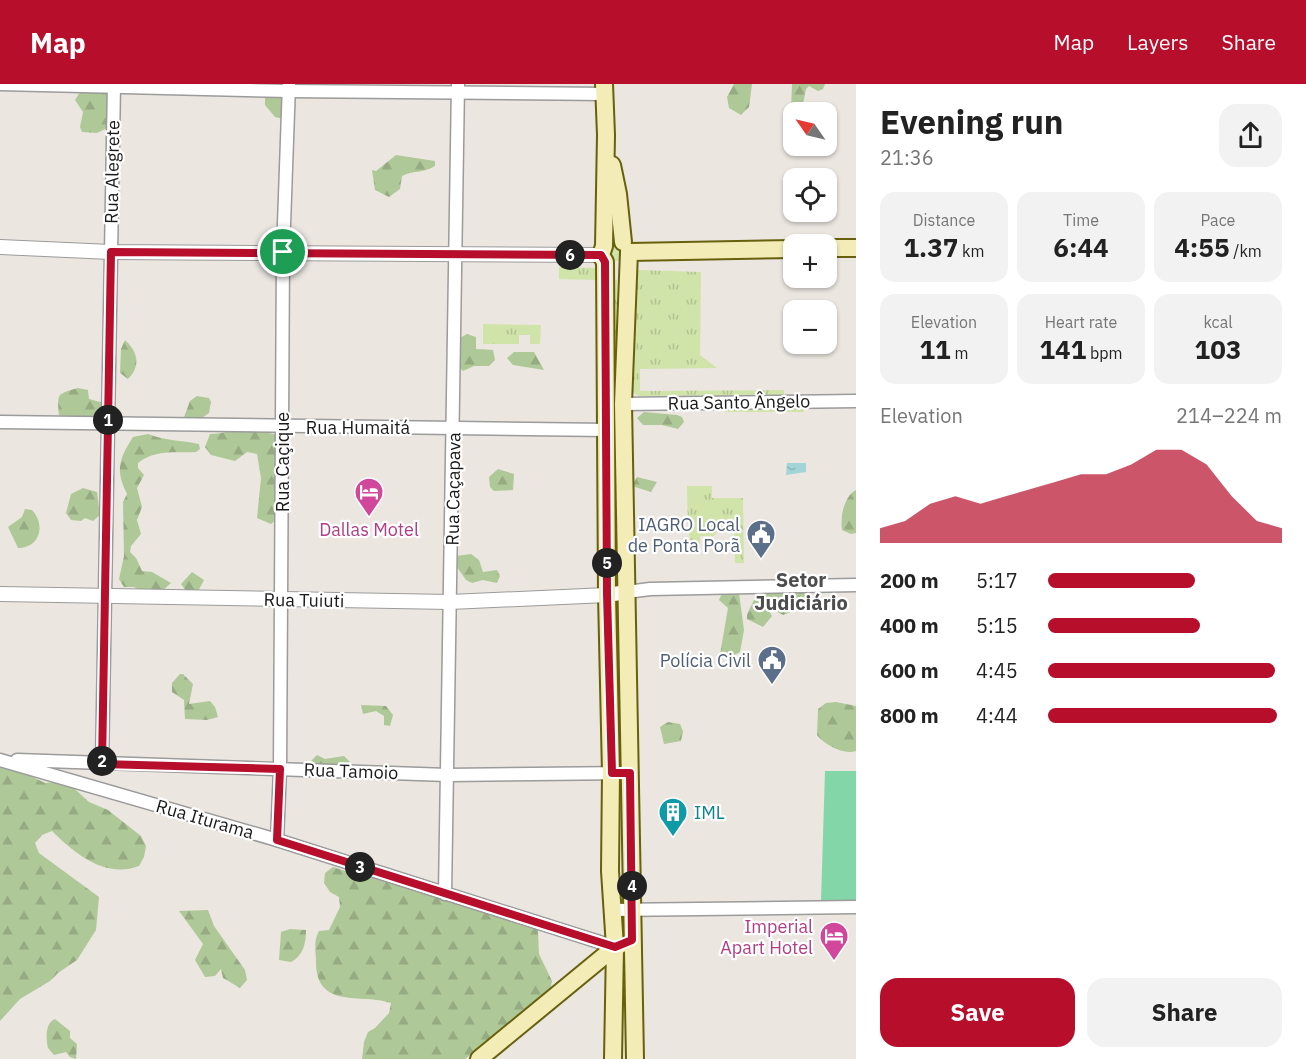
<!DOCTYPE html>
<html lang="en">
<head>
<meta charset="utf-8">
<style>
	body { margin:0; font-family:"IBM Plex Sans",sans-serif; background:#f2f2f2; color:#222; height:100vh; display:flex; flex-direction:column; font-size:22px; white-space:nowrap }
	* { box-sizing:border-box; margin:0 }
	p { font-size:20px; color:#767676 }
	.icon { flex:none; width:33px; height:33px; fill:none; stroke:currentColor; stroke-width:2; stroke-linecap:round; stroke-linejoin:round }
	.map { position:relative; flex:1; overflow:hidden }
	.side { display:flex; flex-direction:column; background:#fff; width:450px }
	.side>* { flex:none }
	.needle { width:39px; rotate:304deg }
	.controls { position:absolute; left:783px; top:18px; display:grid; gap:12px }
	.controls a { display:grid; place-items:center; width:54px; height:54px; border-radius:12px; background:#fff; box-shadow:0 2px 4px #0004; font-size:30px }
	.pin { position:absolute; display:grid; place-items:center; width:51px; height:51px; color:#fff; margin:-26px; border:3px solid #fff; border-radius:50%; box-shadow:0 2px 6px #0007 }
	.km { position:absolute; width:30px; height:30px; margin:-15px; border-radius:50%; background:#222; color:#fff; font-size:16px; line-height:30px; text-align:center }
	.round { display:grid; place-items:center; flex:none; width:63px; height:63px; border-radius:18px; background:#f2f2f2 }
	.head { display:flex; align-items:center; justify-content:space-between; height:102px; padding:0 24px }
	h1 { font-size:33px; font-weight:800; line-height:45px }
	.figures { display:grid; grid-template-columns:repeat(3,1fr); gap:9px; height:102px; padding:6px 24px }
	.figures div { display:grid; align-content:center; border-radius:15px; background:#f2f2f2; text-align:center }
	.figures b { font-size:26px; font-weight:800 }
	.figures small { font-size:16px; font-weight:400 }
	.figures p { font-size:16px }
	.chart { height:168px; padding:12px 24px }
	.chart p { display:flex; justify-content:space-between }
	.chart svg { width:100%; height:108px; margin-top:6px; fill:#b70e2c; opacity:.7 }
	.cta { display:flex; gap:12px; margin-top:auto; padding:12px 24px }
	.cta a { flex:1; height:69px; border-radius:18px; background:#b70e2c; color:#fff; font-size:24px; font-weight:800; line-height:69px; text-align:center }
	.cta a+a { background:#f2f2f2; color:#222 }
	ul { padding:0 24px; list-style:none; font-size:20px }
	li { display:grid; grid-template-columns:96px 72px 1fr; align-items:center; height:45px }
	li i { height:15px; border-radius:8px; background:#b70e2c }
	header { display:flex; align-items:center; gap:36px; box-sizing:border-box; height:84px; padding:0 30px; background:#b70e2c; color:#fff }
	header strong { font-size:28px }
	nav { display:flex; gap:33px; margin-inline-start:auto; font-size:21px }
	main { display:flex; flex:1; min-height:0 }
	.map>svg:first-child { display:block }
</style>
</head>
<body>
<header>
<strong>Map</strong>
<nav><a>Map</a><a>Layers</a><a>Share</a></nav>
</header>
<main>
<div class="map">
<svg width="856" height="975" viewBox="0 0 856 975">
	<defs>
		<pattern id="grass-tufts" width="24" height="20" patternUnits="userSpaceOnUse" patternTransform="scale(1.5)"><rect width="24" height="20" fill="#d0e3a9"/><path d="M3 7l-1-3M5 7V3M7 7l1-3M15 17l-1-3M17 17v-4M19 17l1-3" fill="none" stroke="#b2c291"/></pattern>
		<pattern id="forest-firs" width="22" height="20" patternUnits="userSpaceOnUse" patternTransform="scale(1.5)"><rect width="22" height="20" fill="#afc898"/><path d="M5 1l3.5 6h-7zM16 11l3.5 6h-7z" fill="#96ab82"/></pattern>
		<pattern id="water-ripples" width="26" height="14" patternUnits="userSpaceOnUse" patternTransform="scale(1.5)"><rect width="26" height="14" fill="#a3d4d7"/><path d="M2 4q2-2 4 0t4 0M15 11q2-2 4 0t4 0" fill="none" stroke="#8cb5b8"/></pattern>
	</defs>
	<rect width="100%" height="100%" fill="#ebe6e0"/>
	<g fill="url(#grass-tufts)">
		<circle cx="615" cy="169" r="8"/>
		<polygon points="559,183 597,184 597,196 559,195"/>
		<polygon points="638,186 701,188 700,271 717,284 640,285 640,307 784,306 784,311 639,312 630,306 636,188"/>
		<polygon points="612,196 617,196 619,501 614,501"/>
		<polygon points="483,240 541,241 540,260 530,260 530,251 519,251 519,260 483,260"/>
		<rect x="725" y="319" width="79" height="9"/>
		<polygon points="687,402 712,402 712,414 743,414 744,479 735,479 734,448 717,448 714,452 700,452 700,463 691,462 688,445"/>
	</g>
	<g fill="url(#forest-firs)">
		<polygon points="734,0 752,0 749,23 741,31 729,24 727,13"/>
		<polygon points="792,0 825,0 823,5 818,7 809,2 806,5 803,20 800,24 795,23 791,26"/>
		<polygon points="90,4 95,4 113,13 111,42 97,49 82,48 80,43 83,28 75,16 80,8"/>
		<polygon points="278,6 288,19 283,35 275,33 265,21 265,10"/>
		<path d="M396,71L435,77V82C422,90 413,86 402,92L400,105L389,113L375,106L372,86L376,87Z"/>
		<polygon points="467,250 476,253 476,265 493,266 495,276 489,282 474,282 463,287 459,283 457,271 460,254"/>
		<path d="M125,256C138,268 141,282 128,295L120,289L121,265Z"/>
		<polygon points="514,268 534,268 544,286 513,281 507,274"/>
		<path d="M78,304L88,306L89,315L104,319L103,341L59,331C57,309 57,310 78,304Z"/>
		<polygon points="197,312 209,314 211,318 209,329 195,339 183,336 190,317"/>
		<polygon points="644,328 677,331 682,333 684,338 678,345 662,341 643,341 637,334"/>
		<path d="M250,344L277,351L275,359L281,392L278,434L271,440L257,434L261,394L257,370L247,368L235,377L211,371L205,363L210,350C224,350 235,345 250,344Z"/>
		<path d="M148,350C166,357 181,356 199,360L200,365L196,368C176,369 154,365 138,379V384L144,391L137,404L142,423L137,436L141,450L131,462L130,468L136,474L142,487L152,488L171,499L160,509H155L152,505L143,508L134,503H124L119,495L124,472L123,418L127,410C115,386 119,375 133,353Z"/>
		<polygon points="498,385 514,390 513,406 494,407 490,403 489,393"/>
		<polygon points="637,393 657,398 651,408 632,402"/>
		<polygon points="83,404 97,408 100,431 93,437 85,434 81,437 71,436 66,429 71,410"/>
		<path d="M856,406V449L851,450L842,446C840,433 844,412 856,406Z"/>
		<path d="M25,425L32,426C46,441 40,464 18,464L8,443L22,433Z"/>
		<polygon points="471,470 479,476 483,488 497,486 500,492 497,499 483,496 472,499 466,496 454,479 456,472"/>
		<polygon points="192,488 204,496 195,513 189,511 181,500"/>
		<path d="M767,497C781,499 810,500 807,522L783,531L770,524L766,514L759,507Z"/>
		<polygon points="723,507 739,509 744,546 740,568 726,576 720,570 728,524 719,516"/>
		<path d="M754,516C766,516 767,523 772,532L763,543L747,535V530Z"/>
		<polygon points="180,590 183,590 193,600 189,620 210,617 215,623 218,633 207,636 185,635 184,616 172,608 172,599"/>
		<path d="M836,618L856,622V667C843,671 825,661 817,651L818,625L826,619Z"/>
		<polygon points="361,621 386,622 393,631 390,642 384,641 384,632 376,627 363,630"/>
		<polygon points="668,638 680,640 683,647 681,657 664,660 660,643"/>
		<polygon points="317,671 325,675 344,672 350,678 343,684 317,681 311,677"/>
		<path d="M0,677L45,699L66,697L89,718L108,726L141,752L146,762L144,773L139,782C105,795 74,769 52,747L42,751L35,759L39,769L99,813L96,846L77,876L58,889L50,897L20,915L0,937Z"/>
		<path d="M333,783L364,793L385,795L534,838L538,848L539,870L552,897L550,907L542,915L523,926L500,950L465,975H362L364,958L368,948L375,944L389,929L391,919C362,909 316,926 316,878C316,866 313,858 319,847L329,846L340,823L339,813L330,808L324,799L325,789Z"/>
		<polygon points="208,826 214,842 245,886 247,896 240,904 223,894 221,885 215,892 205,893 195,876 203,860 179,827"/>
		<path d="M290,845L306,846C306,859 303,872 291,878L279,876L281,848Z"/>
		<path d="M55,935L70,947V954L77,960L76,975L70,973L66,968L54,971L48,964C46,954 45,939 55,935Z"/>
	</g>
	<polygon fill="#83d6a7" points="825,687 856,687 856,818 821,817"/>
	<polygon fill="url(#water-ripples)" points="787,379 806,379 806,388 786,391"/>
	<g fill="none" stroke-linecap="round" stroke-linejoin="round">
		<g stroke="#9b9b9b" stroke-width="15">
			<g id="minor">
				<polyline points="0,0 289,7 605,10"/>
				<polyline points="623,320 856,317"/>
				<polyline points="0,338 607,346"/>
				<polyline points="627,508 650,505 856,501"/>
				<polyline points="0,676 277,756 615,863"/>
				<polyline points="17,676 448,691 630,689"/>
				<polyline points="102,680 114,0"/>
				<polyline points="277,756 280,685 283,168 289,0"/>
				<polyline points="445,810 458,0"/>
				<polyline points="612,826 856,823"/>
			</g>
		</g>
		<g stroke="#9b9b9b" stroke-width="16">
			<g id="tertiary">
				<polyline points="0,163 111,168 601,171"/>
				<polyline points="0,510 450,518 607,511 627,508"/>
			</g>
		</g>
		<g stroke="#67600c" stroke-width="20">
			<g id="secondary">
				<polyline points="604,0 606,51 604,162 601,171 605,178 607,511 611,689 610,787 615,863 613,975"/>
				<polyline points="612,81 618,110 623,158"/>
				<polyline points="826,164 856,164"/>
				<polyline points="629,168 623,320 635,975"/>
				<polyline points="629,168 794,165"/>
				<polyline points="479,975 615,863 620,861"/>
			</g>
		</g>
		<use href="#minor" stroke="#fff" stroke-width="12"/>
		<use href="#tertiary" stroke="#fff" stroke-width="14"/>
		<use href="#secondary" stroke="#f4ecb6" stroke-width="16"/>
	</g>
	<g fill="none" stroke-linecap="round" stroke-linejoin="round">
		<g stroke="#fff" stroke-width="12">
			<polygon id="route" points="111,168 601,171 605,178 607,510 612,689 630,689 632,856 615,863 277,756 280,685 102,680"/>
		</g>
		<use href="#route" stroke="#b70e2c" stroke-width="8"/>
	</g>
	<defs>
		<g id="hotel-pin" transform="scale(1.5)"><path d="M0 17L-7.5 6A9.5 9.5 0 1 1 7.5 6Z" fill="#d1479c" stroke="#fff"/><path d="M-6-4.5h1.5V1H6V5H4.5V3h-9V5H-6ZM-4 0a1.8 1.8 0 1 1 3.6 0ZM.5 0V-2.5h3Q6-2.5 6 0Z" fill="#fff"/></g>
		<g id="civic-pin" transform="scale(1.5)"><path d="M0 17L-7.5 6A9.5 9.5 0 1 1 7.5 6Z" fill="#5c6f8a" stroke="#fff"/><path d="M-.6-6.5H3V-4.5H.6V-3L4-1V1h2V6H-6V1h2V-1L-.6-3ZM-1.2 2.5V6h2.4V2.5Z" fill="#fff"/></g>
		<g id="building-pin" transform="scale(1.5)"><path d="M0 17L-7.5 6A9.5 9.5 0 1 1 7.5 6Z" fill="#0f9aa8" stroke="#fff"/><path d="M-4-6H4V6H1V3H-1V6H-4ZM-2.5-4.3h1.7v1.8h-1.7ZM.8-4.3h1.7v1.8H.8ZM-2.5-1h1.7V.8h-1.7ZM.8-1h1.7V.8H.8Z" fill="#fff"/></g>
	</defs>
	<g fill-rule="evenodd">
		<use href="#hotel-pin" x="369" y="408"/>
		<use href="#civic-pin" x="761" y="450"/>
		<use href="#civic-pin" x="772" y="576"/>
		<use href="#building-pin" x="673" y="728"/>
		<use href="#hotel-pin" x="834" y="852"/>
	</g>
	<g text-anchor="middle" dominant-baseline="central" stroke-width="4.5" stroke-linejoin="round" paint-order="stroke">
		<g font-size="18" fill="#1a1a1a" stroke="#fff">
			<text transform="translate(112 88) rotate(-89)">Rua Alegrete</text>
			<text transform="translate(739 318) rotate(-1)">Rua Santo Ângelo</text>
			<text x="358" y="343">Rua Humaitá</text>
			<text transform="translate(282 378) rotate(-90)">Rua Caçique</text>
			<text transform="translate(453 405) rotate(-89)">Rua Caçapava</text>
			<text transform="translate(304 516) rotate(1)">Rua Tuiuti</text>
			<text transform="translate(351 687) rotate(2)">Rua Tamoio</text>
			<text transform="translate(205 735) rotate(16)">Rua Iturama</text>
		</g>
		<g font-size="18" fill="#4e5e75" stroke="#fff" text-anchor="end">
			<text x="740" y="440">IAGRO Local<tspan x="740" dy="21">de Ponta Porã</tspan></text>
			<text x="751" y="576">Polícia Civil</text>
		</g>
		<g font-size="18" fill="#b23c85" stroke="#fff">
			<text x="369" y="445">Dallas Motel</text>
			<text x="813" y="842" text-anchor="end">Imperial<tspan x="813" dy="21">Apart Hotel</tspan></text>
		</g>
		<g font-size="18" fill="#0d838f" stroke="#fff" text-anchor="start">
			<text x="694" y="728">IML</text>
		</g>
		<g font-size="20" font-weight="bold" fill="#4d4d4d" stroke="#fff">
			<text x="801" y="495">Setor<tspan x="801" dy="23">Judiciário</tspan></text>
		</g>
	</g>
</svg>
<div class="controls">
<a><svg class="needle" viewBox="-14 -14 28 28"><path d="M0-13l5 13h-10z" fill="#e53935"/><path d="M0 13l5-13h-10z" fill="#767676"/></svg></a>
<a><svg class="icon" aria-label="locate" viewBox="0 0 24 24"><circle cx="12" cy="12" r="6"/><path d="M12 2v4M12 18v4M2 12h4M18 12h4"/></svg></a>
<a>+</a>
<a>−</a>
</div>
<div class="pin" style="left:283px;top:168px;background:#1e9e55"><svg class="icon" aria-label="arrive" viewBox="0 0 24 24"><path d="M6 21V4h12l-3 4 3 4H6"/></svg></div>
<b class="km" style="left:108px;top:336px">1</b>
<b class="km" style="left:102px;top:677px">2</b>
<b class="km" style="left:360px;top:783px">3</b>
<b class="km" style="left:632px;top:802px">4</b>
<b class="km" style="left:607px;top:479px">5</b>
<b class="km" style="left:570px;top:171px">6</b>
</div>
<section class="side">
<div class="head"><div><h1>Evening run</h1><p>21:36</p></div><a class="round"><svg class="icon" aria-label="share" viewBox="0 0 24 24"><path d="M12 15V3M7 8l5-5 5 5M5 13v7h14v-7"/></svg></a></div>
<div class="figures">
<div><p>Distance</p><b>1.37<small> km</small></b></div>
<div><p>Time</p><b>6:44</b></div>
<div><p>Pace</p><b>4:55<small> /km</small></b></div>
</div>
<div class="figures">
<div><p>Elevation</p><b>11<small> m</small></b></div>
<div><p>Heart rate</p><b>141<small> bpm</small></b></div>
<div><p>kcal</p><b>103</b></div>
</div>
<div class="chart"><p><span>Elevation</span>214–224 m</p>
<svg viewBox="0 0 160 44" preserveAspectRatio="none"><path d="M0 44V38L10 35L20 28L30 25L40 28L50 25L60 22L70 19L80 16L90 16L100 12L110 6L120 6L130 12L140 25L150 35L160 38V44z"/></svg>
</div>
<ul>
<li><b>200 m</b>5:17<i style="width:63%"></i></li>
<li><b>400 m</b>5:15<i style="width:65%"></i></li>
<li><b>600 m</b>4:45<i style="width:97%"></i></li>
<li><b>800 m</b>4:44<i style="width:98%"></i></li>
</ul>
<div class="cta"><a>Save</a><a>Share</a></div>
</section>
</main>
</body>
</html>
